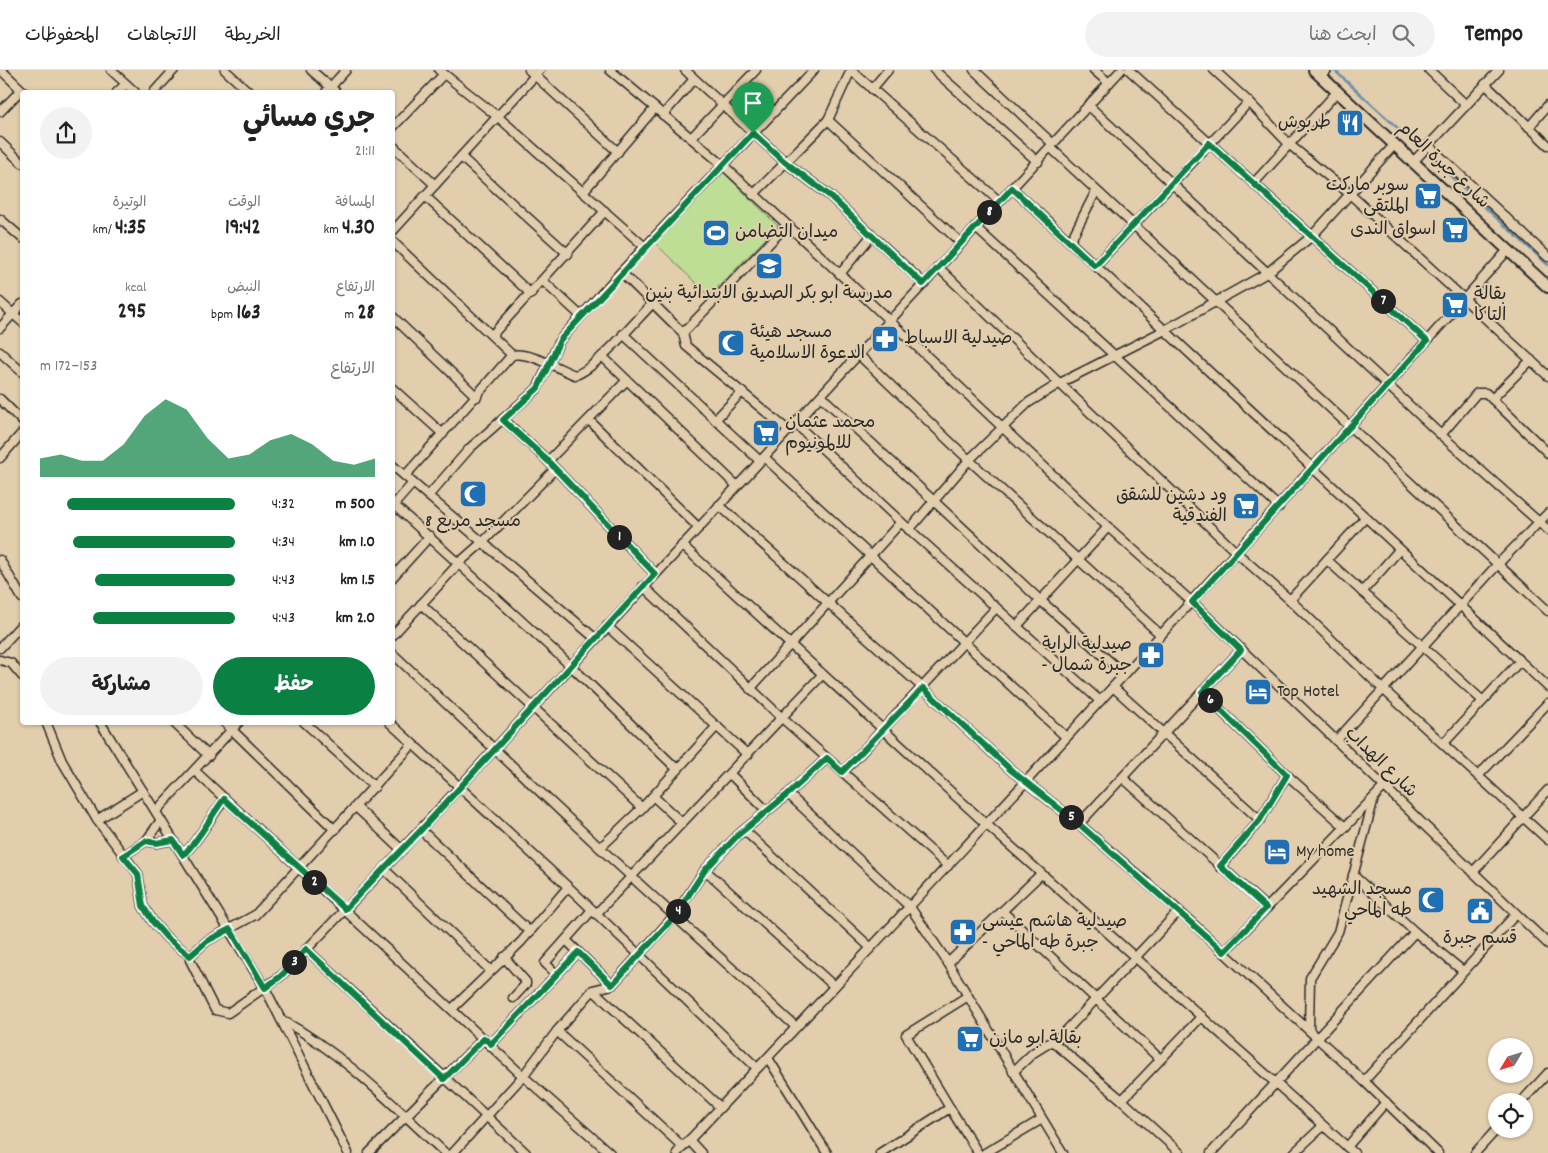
<!DOCTYPE html>
<html lang="ar">
<head>
<meta charset="utf-8">
<style>
	body { margin:0; font-family:Dekko,"Playpen Sans Arabic",sans-serif; background:#f2f2f2; color:#222; direction:rtl; height:100vh; display:flex; flex-direction:column; font-size:19px; white-space:nowrap }
	* { box-sizing:border-box; margin:0 }
	p { font-size:16px; color:#767676 }
	.icon { flex:none; width:28px; height:28px; fill:none; stroke:currentColor; stroke-width:2; stroke-linecap:round; stroke-linejoin:round }
	.map { position:relative; flex:1; overflow:hidden; direction:ltr }
	.details { position:absolute; left:20px; top:20px; width:375px; height:635px; display:flex; flex-direction:column; background:#fff; border-radius:5px; box-shadow:0 1px 4px #0004; direction:rtl }
	.details>* { flex:none }
	.needle { width:32px; rotate:232deg }
	.tools { position:absolute; left:1488px; top:968px; display:grid; gap:10px }
	.tools a { display:grid; place-items:center; width:45px; height:45px; border-radius:50%; background:#fff; box-shadow:0 1px 4px #0004; font-size:25px }
	.pin { position:absolute; display:grid; place-items:center; width:42px; height:42px; color:#fff; margin:-51px -21px; border-radius:50% 50% 50% 0; rotate:-45deg; box-shadow:0 0 5px #0007 }
	.pin .icon { rotate:45deg }
	.km { position:absolute; width:25px; height:25px; margin:-12px; border-radius:50%; background:#222; color:#fff; font-size:14px; line-height:25px; text-align:center }
	.round { display:grid; place-items:center; flex:none; width:52px; height:52px; border-radius:26px; background:#f2f2f2 }
	.head { display:flex; align-items:center; justify-content:space-between; height:85px; padding:0 20px }
	h1 { font-size:28px; font-weight:700; line-height:38px }
	.stats { display:grid; grid-template-columns:repeat(3,1fr); gap:8px; height:85px; padding:5px 20px }
	.stats div { display:grid; align-content:center }
	.stats b { font-size:21px; font-weight:700 }
	.stats small { font-size:14px; font-weight:400 }
	.stats p { font-size:14px }
	.chart { height:140px; padding:10px 20px }
	.chart p { display:flex; justify-content:space-between }
	.chart svg { width:100%; height:90px; margin-top:5px; fill:#0b8043; opacity:.7 }
	.primary-button { display:flex; gap:10px; margin-top:auto; padding:10px 20px }
	.primary-button a { flex:1; height:58px; border-radius:30px; background:#0b8043; color:#fff; font-size:20px; font-weight:700; line-height:58px; text-align:center }
	.primary-button a+a { background:#f2f2f2; color:#222 }
	ul { padding:0 20px; list-style:none; font-size:16px }
	li { display:grid; grid-template-columns:80px 60px 1fr; align-items:center; height:38px }
	li i { height:12px; border-radius:6px; background:#0b8043 }
	header { display:flex; align-items:center; gap:30px; box-sizing:border-box; height:70px; padding:0 25px; background:#fff; border-bottom:1px solid #e0e0e0 }
	header strong { font-size:24px }
	nav { display:flex; gap:28px; margin-inline-start:auto; font-size:18px }
	.search { width:350px; height:45px; background:#f2f2f2; display:flex; align-items:center; gap:12px; box-sizing:border-box; padding:0 18px; border-radius:28px; color:#767676; font-size:19px }
	.map>svg:first-child { display:block }
</style>
</head>
<body>
<header>
<strong>Tempo</strong>
<div class="search"><svg class="icon" aria-label="search" viewBox="0 0 24 24"><circle cx="10" cy="10" r="6"/><path d="M15 15l6 6"/></svg>ابحث هنا</div>
<nav><a>الخريطة</a><a>الاتجاهات</a><a>المحفوظات</a></nav>
</header>
<div class="map">
<svg width="1548" height="1083" viewBox="0 0 1548 1083">
	<rect width="100%" height="100%" fill="#e2cead"/>
	<filter id="ink" filterUnits="userSpaceOnUse"><feTurbulence type="fractalNoise" baseFrequency=".02" numOctaves="2"/><feDisplacementMap in="SourceGraphic" scale="10" xChannelSelector="R" yChannelSelector="G"/><feConvolveMatrix kernelMatrix="1 2 1 2 8 2 1 2 1" color-interpolation-filters="sRGB"/></filter>
	<g filter="url(#ink)">
		<polygon fill="#bede96" stroke="#748460" points="722,101 778,156 709,226 653,171"/>
		<g fill="none" stroke-linecap="round" stroke-linejoin="round">
			<polyline stroke="#6f91a8" stroke-width="2.5" points="1334,0 1548,195"/>
			<g stroke="#2b2b2b" stroke-width="11">
				<g id="minor">
					<polyline points="1,0 24,22"/>
					<polyline points="111,0 135,22"/>
					<polyline points="225,0 249,22"/>
					<polyline points="311,0 336,22"/>
					<polyline points="439,0 497,46 645,177"/>
					<polyline points="529,0 618,82"/>
					<polyline points="610,0 723,95 840,204 1108,457 1192,532 1548,874"/>
					<polyline points="685,0 785,92 830,126 923,213"/>
					<polyline points="934,0 1038,92"/>
					<polyline points="974,0 1053,74"/>
					<polyline points="1094,0 1109,13"/>
					<polyline points="1129,0 1427,271"/>
					<polyline points="1214,0 1249,32 1290,75 1351,125 1548,306"/>
					<polyline points="1429,0 1466,35"/>
					<polyline points="1322,6 1327,0"/>
					<polyline points="1485,14 1548,75"/>
					<polyline points="872,19 888,0"/>
					<polyline points="117,22 126,14"/>
					<polyline points="154,22 174,0"/>
					<polyline points="326,22 346,0"/>
					<polyline points="1088,35 1441,365 1548,460"/>
					<polyline points="0,42 21,20"/>
					<polyline points="663,45 693,10"/>
					<polyline points="828,50 960,172"/>
					<polyline points="1529,57 1548,35"/>
					<polyline points="392,58 444,4"/>
					<polyline points="691,68 756,0"/>
					<polyline points="0,72 22,93"/>
					<polyline points="392,75 435,115"/>
					<polyline points="1428,75 1548,187"/>
					<polyline points="1051,78 1548,541"/>
					<polyline points="461,87 568,184"/>
					<polyline points="1414,91 1499,0"/>
					<polyline points="1254,113 1338,21"/>
					<polyline points="1012,118 1548,617"/>
					<polyline points="583,122 655,38"/>
					<polyline points="753,125 828,50 851,0 999,131"/>
					<polyline points="425,126 531,224"/>
					<polyline points="0,149 22,168"/>
					<polyline points="975,157 1279,437"/>
					<polyline points="392,162 540,0"/>
					<polyline points="392,171 512,285"/>
					<polyline points="1070,172 1096,121"/>
					<polyline points="1095,196 1249,32"/>
					<polyline points="938,197 1237,483 1290,530 1384,620 1548,770"/>
					<polyline points="840,204 872,165"/>
					<polyline points="543,211 581,246"/>
					<polyline points="0,232 22,252"/>
					<polyline points="392,246 477,327"/>
					<polyline points="0,258 22,234"/>
					<polyline points="683,263 786,156"/>
					<polyline points="623,264 760,391"/>
					<polyline points="492,265 605,141"/>
					<polyline points="0,282 22,302"/>
					<polyline points="859,285 969,390 1161,565"/>
					<polyline points="602,286 737,416"/>
					<polyline points="392,318 443,364"/>
					<polyline points="821,326 1040,530 1124,604"/>
					<polyline points="0,329 22,351"/>
					<polyline points="1492,329 1531,290"/>
					<polyline points="503,349 548,391 655,504"/>
					<polyline points="589,350 699,458"/>
					<polyline points="715,350 742,322"/>
					<polyline points="796,354 901,452 1100,631"/>
					<polyline points="789,361 686,276 683,263 621,202 814,0"/>
					<polyline points="1441,365 1477,323 1486,323 1548,383"/>
					<polyline points="764,387 1066,667"/>
					<polyline points="0,388 22,363"/>
					<polyline points="548,391 627,310"/>
					<polyline points="392,395 596,569"/>
					<path d="M405,406L512,285C528,281 559,299 575,305C595,300 637,249 653,233"/>
					<polyline points="429,425 470,378 537,319 560,270 621,202"/>
					<polyline points="394,435 571,596 678,700"/>
					<polyline points="719,435 923,618 1012,701 1079,754 1179,841 1364,1011 1438,1083"/>
					<polyline points="392,437 413,413"/>
					<polyline points="909,460 969,390 1028,333 1060,313 1165,260 1267,203 1312,166 1395,74"/>
					<polyline points="682,475 986,754 1354,1083"/>
					<polyline points="0,490 22,528"/>
					<polyline points="1327,490 1483,631"/>
					<polyline points="392,508 430,466"/>
					<polyline points="643,516 782,648 948,796"/>
					<polyline points="1362,522 1399,480"/>
					<polyline points="1290,530 1365,448"/>
					<polyline points="421,534 642,738"/>
					<polyline points="607,556 748,685"/>
					<polyline points="1017,556 1108,457"/>
					<polyline points="392,566 460,492 484,471 555,399"/>
					<polyline points="0,578 22,554"/>
					<polyline points="392,583 600,778 796,957"/>
					<polyline points="0,590 11,593 22,606"/>
					<polyline points="1113,617 1260,750"/>
					<polyline points="750,619 901,452"/>
					<polyline points="1202,622 1287,705 1345,757"/>
					<polyline points="46,652 62,691 97,750 138,804 143,836 153,852 167,868 190,886"/>
					<polyline points="100,652 265,918 348,1083"/>
					<polyline points="173,652 209,686"/>
					<polyline points="224,652 335,760"/>
					<polyline points="304,652 375,717"/>
					<polyline points="389,652 578,826 757,998"/>
					<polyline points="1336,671 1498,494 1548,443"/>
					<polyline points="1444,673 1520,591"/>
					<polyline points="412,675 255,845 207,871 190,886 190,890 215,940 228,943 281,906 384,799 1121,0"/>
					<polyline points="195,701 523,1006 610,1083"/>
					<polyline points="843,702 996,538"/>
					<polyline points="730,704 767,741"/>
					<polyline points="1479,705 1548,633"/>
					<polyline points="1123,708 1267,838"/>
					<polyline points="788,724 910,837 948,893 1063,1083"/>
					<polyline points="653,726 682,753"/>
					<polyline points="356,737 402,780"/>
					<polyline points="156,741 239,652"/>
					<polyline points="97,750 143,721"/>
					<polyline points="1079,754 1241,580"/>
					<polyline points="421,760 530,862"/>
					<polyline points="744,760 871,878"/>
					<polyline points="146,771 156,773 173,770"/>
					<polyline points="600,778 642,738 717,656"/>
					<path d="M183,785C200,769 210,747 225,729"/>
					<polyline points="123,786 146,771 161,750"/>
					<polyline points="1220,797 1260,750 1287,705"/>
					<polyline points="384,799 490,900"/>
					<polyline points="705,800 834,916"/>
					<polyline points="1473,802 1548,720"/>
					<polyline points="1353,805 1415,862"/>
					<polyline points="1002,841 1160,989"/>
					<polyline points="596,844 822,605"/>
					<polyline points="566,870 612,915"/>
					<polyline points="306,879 526,1083"/>
					<polyline points="1224,882 1383,718"/>
					<polyline points="504,887 526,912 526,914 513,928"/>
					<polyline points="948,893 1041,804"/>
					<polyline points="556,904 545,893 592,840"/>
					<polyline points="593,920 720,1037"/>
					<polyline points="452,939 521,872 568,817"/>
					<path d="M282,950C344,984 393,1035 445,1083"/>
					<polyline points="1309,960 1310,908 1338,862 1374,728"/>
					<polyline points="557,961 683,1077"/>
					<polyline points="1052,971 1122,1030 1180,1083"/>
					<polyline points="491,974 578,882"/>
					<polyline points="768,988 827,1083"/>
					<polyline points="1013,1002 1033,983 1062,965 1179,841"/>
					<polyline points="1364,1011 1516,844"/>
					<polyline points="1122,1030 1202,946"/>
					<polyline points="1522,1031 1548,1003"/>
					<polyline points="950,1038 906,965 968,926"/>
					<polyline points="689,1070 701,1083"/>
					<polyline points="1347,1077 1386,1032"/>
					<polyline points="369,1083 484,968"/>
					<polyline points="453,1083 523,1006 557,961 593,920 612,915 675,845 705,800 738,765 788,724 827,688"/>
					<path d="M677,1083C959,787 1236,486 1508,180"/>
					<polyline points="880,1083 950,1038 978,1083"/>
					<polyline points="985,1083 1042,1049"/>
					<polyline points="1211,1083 1415,862 1463,901"/>
					<polyline points="1294,1083 1323,1056"/>
					<polyline points="1475,1083 1497,1059"/>
				</g>
			</g>
			<g stroke="#2b2b2b" stroke-width="14">
				<polyline id="major" points="1314,0 1548,217"/>
			</g>
			<use href="#minor" stroke="#e2cead" stroke-width="8"/>
			<use href="#major" stroke="#e2cead" stroke-width="10"/>
		</g>
	</g>
	<g fill="none" stroke-linecap="round" stroke-linejoin="round" filter="url(#ink)">
		<g stroke="#fff" stroke-width="10">
			<path id="route" d="M753,63L785,92L830,126L923,214L1012,118L1095,196L1209,73L1427,271L1192,532L1241,580L1202,622L1287,705L1260,750L1220,796L1266,838L1224,882L1079,754L1012,701L923,618L842,702L827,688L788,724L738,765L705,800L675,846L612,915L578,882L491,974L484,968L444,1009L306,879L281,906L265,918L230,859L207,871L190,886L167,868L153,852L143,836L138,804L123,786L146,771L156,773L173,770L183,785C200,769 210,747 224,729L345,839L421,760L655,504L548,391L503,350L538,318L560,270Z"/>
		</g>
		<use href="#route" stroke="#0b8043" stroke-width="6"/>
	</g>
	<defs>
		<g id="restaurant-square" transform="scale(1.4375)"><rect x="-9" y="-9" width="18" height="18" rx="4" fill="#1f6fb2" stroke="#e2cead"/><path d="M-5-6h1v4h1v-4h1v4h1v-4h1v5L-1.5 .5V6h-2V.5L-5-1ZM5-6V6H3V1.5H1.5Q1.5-4 5-6Z" fill="#fff"/></g>
		<g id="supermarket-square" transform="scale(1.4375)"><rect x="-9" y="-9" width="18" height="18" rx="4" fill="#1f6fb2" stroke="#e2cead"/><path d="M-6-5.5h2.5l.6 2H6L4.5 2H-2.5L-4.4-4H-6ZM-1.5 3.2a1.3 1.3 0 1 0 .1 0ZM3 3.2a1.3 1.3 0 1 0 .1 0Z" fill="#fff"/></g>
		<g id="stadium-square" transform="scale(1.4375)"><rect x="-9" y="-9" width="18" height="18" rx="4" fill="#1f6fb2" stroke="#e2cead"/><path d="M0-5a6.5 5 0 1 0 0 10a6.5 5 0 1 0 0-10ZM-3.5-1.8h7v3.6h-7Z" fill="#fff"/></g>
		<g id="school-square" transform="scale(1.4375)"><rect x="-9" y="-9" width="18" height="18" rx="4" fill="#1f6fb2" stroke="#e2cead"/><path d="M0-5L7-2L0 1L-7-2ZM-4 1L0 2.5L4 1V4Q0 6-4 4Z" fill="#fff"/></g>
		<g id="pharmacy-square" transform="scale(1.4375)"><rect x="-9" y="-9" width="18" height="18" rx="4" fill="#1f6fb2" stroke="#e2cead"/><path d="M-2-6h4v4h4v4h-4v4h-4v-4h-4v-4h4Z" fill="#fff"/></g>
		<g id="mosque-square" transform="scale(1.4375)"><rect x="-9" y="-9" width="18" height="18" rx="4" fill="#1f6fb2" stroke="#e2cead"/><path d="M3.5-4.9A6 6 0 1 0 3.5 4.9A5 5 0 1 1 3.5-4.9Z" fill="#fff"/></g>
		<g id="hotel-square" transform="scale(1.4375)"><rect x="-9" y="-9" width="18" height="18" rx="4" fill="#1f6fb2" stroke="#e2cead"/><path d="M-6-4.5h1.5V1H6V5H4.5V3h-9V5H-6ZM-4 0a1.8 1.8 0 1 1 3.6 0ZM.5 0V-2.5h3Q6-2.5 6 0Z" fill="#fff"/></g>
		<g id="civic-square" transform="scale(1.4375)"><rect x="-9" y="-9" width="18" height="18" rx="4" fill="#1f6fb2" stroke="#e2cead"/><path d="M-.6-6.5H3V-4.5H.6V-3L4-1V1h2V6H-6V1h2V-1L-.6-3ZM-1.2 2.5V6h2.4V2.5Z" fill="#fff"/></g>
	</defs>
	<g fill-rule="evenodd">
		<use href="#restaurant-square" x="1350" y="53"/>
		<use href="#supermarket-square" x="1428" y="126"/>
		<use href="#supermarket-square" x="1455" y="160"/>
		<use href="#stadium-square" x="716" y="163"/>
		<use href="#school-square" x="769" y="196"/>
		<use href="#supermarket-square" x="1455" y="235"/>
		<use href="#pharmacy-square" x="885" y="269"/>
		<use href="#mosque-square" x="731" y="273"/>
		<use href="#supermarket-square" x="766" y="363"/>
		<use href="#mosque-square" x="473" y="424"/>
		<use href="#supermarket-square" x="1246" y="436"/>
		<use href="#pharmacy-square" x="1151" y="585"/>
		<use href="#hotel-square" x="1258" y="622"/>
		<use href="#hotel-square" x="1277" y="782"/>
		<use href="#mosque-square" x="1431" y="830"/>
		<use href="#civic-square" x="1480" y="841"/>
		<use href="#pharmacy-square" x="963" y="862"/>
		<use href="#supermarket-square" x="970" y="969"/>
	</g>
	<g text-anchor="middle" dominant-baseline="central" stroke-width="4" stroke-linejoin="round" paint-order="stroke">
		<g font-size="18" fill="#2b2b2b" stroke="#e2cead" text-anchor="start">
			<text x="1331" y="53" text-anchor="end">طربوش</text>
			<text x="1409" y="116" text-anchor="end">سوبر ماركت<tspan x="1409" dy="21">الملتقى</tspan></text>
			<text x="1436" y="160" text-anchor="end">اسواق الندى</text>
			<text x="735" y="163">ميدان التضامن</text>
			<text x="769" y="224" text-anchor="middle">مدرسة ابو بكر الصديق الابتدائية بنين</text>
			<text x="1474" y="225">بقالة<tspan x="1474" dy="21">التاكا</tspan></text>
			<text x="750" y="263">مسجد هيئة<tspan x="750" dy="21">الدعوة الاسلامية</tspan></text>
			<text x="904" y="269">صيدلية الاسباط</text>
			<text x="785" y="353">محمد عثمان<tspan x="785" dy="21">للالمونيوم</tspan></text>
			<text x="1227" y="426" text-anchor="end">ود دشين للشقق<tspan x="1227" dy="21">الفندقية</tspan></text>
			<text x="473" y="452" text-anchor="middle">مسجد مربع 8</text>
			<text x="1132" y="575" text-anchor="end">صيدلية الراية<tspan x="1132" dy="21">- جبرة شمال</tspan></text>
			<text x="1277" y="622">Top Hotel</text>
			<text x="1296" y="782">My home</text>
			<text x="1412" y="820" text-anchor="end">مسجد الشهيد<tspan x="1412" dy="21">طه الماحي</tspan></text>
			<text x="982" y="852">صيدلية هاشم عيسى<tspan x="982" dy="21">- جبرة طه الماحي</tspan></text>
			<text x="1480" y="869" text-anchor="middle">قسم جبرة</text>
			<text x="989" y="969">بقالة ابو مازن</text>
		</g>
		<g font-size="18" fill="#2b2b2b" stroke="#e2cead">
			<text transform="translate(1443 96) rotate(43)">شارع جبرة العام</text>
			<text transform="translate(1380 693) rotate(44)">شارع الهداب</text>
		</g>
	</g>
</svg>
<div class="tools">
<a><svg class="needle" viewBox="-14 -14 28 28"><path d="M0-13l5 13h-10z" fill="#e53935"/><path d="M0 13l5-13h-10z" fill="#767676"/></svg></a>
<a><svg class="icon" aria-label="locate" viewBox="0 0 24 24"><circle cx="12" cy="12" r="6"/><path d="M12 2v4M12 18v4M2 12h4M18 12h4"/></svg></a>
</div>
<div class="pin" style="left:753px;top:63px;background:#1e9e55"><svg class="icon" aria-label="arrive" viewBox="0 0 24 24"><path d="M6 21V4h12l-3 4 3 4H6"/></svg></div>
<b class="km" style="left:619px;top:467px">1</b>
<b class="km" style="left:314px;top:812px">2</b>
<b class="km" style="left:294px;top:892px">3</b>
<b class="km" style="left:678px;top:841px">4</b>
<b class="km" style="left:1071px;top:747px">5</b>
<b class="km" style="left:1210px;top:630px">6</b>
<b class="km" style="left:1383px;top:231px">7</b>
<b class="km" style="left:989px;top:142px">8</b>
<section class="details">
<div class="head"><div><h1>جري مسائي</h1><p>21:11</p></div><a class="round"><svg class="icon" aria-label="share" viewBox="0 0 24 24"><path d="M12 15V3M7 8l5-5 5 5M5 13v7h14v-7"/></svg></a></div>
<div class="stats">
<div><p>المسافة</p><b>4.30<small> km</small></b></div>
<div><p>الوقت</p><b>19:42</b></div>
<div><p>الوتيرة</p><b>4:35<small> /km</small></b></div>
</div>
<div class="stats">
<div><p>الارتفاع</p><b>28<small> m</small></b></div>
<div><p>النبض</p><b>163<small> bpm</small></b></div>
<div><p>kcal</p><b>295</b></div>
</div>
<div class="chart"><p><span>الارتفاع</span>153–172 m</p>
<svg viewBox="0 0 160 44" preserveAspectRatio="none"><path d="M0 44V35L10 33L20 36L30 36L40 28L50 14L60 6L70 11L80 25L90 35L100 33L110 26L120 23L130 28L140 36L150 38L160 35V44z"/></svg>
</div>
<ul>
<li><b>500 m</b>4:32<i style="width:86%"></i></li>
<li><b>1.0 km</b>4:34<i style="width:83%"></i></li>
<li><b>1.5 km</b>4:43<i style="width:72%"></i></li>
<li><b>2.0 km</b>4:43<i style="width:73%"></i></li>
</ul>
<div class="primary-button"><a>حفظ</a><a>مشاركة</a></div>
</section>
</div>
</body>
</html>
